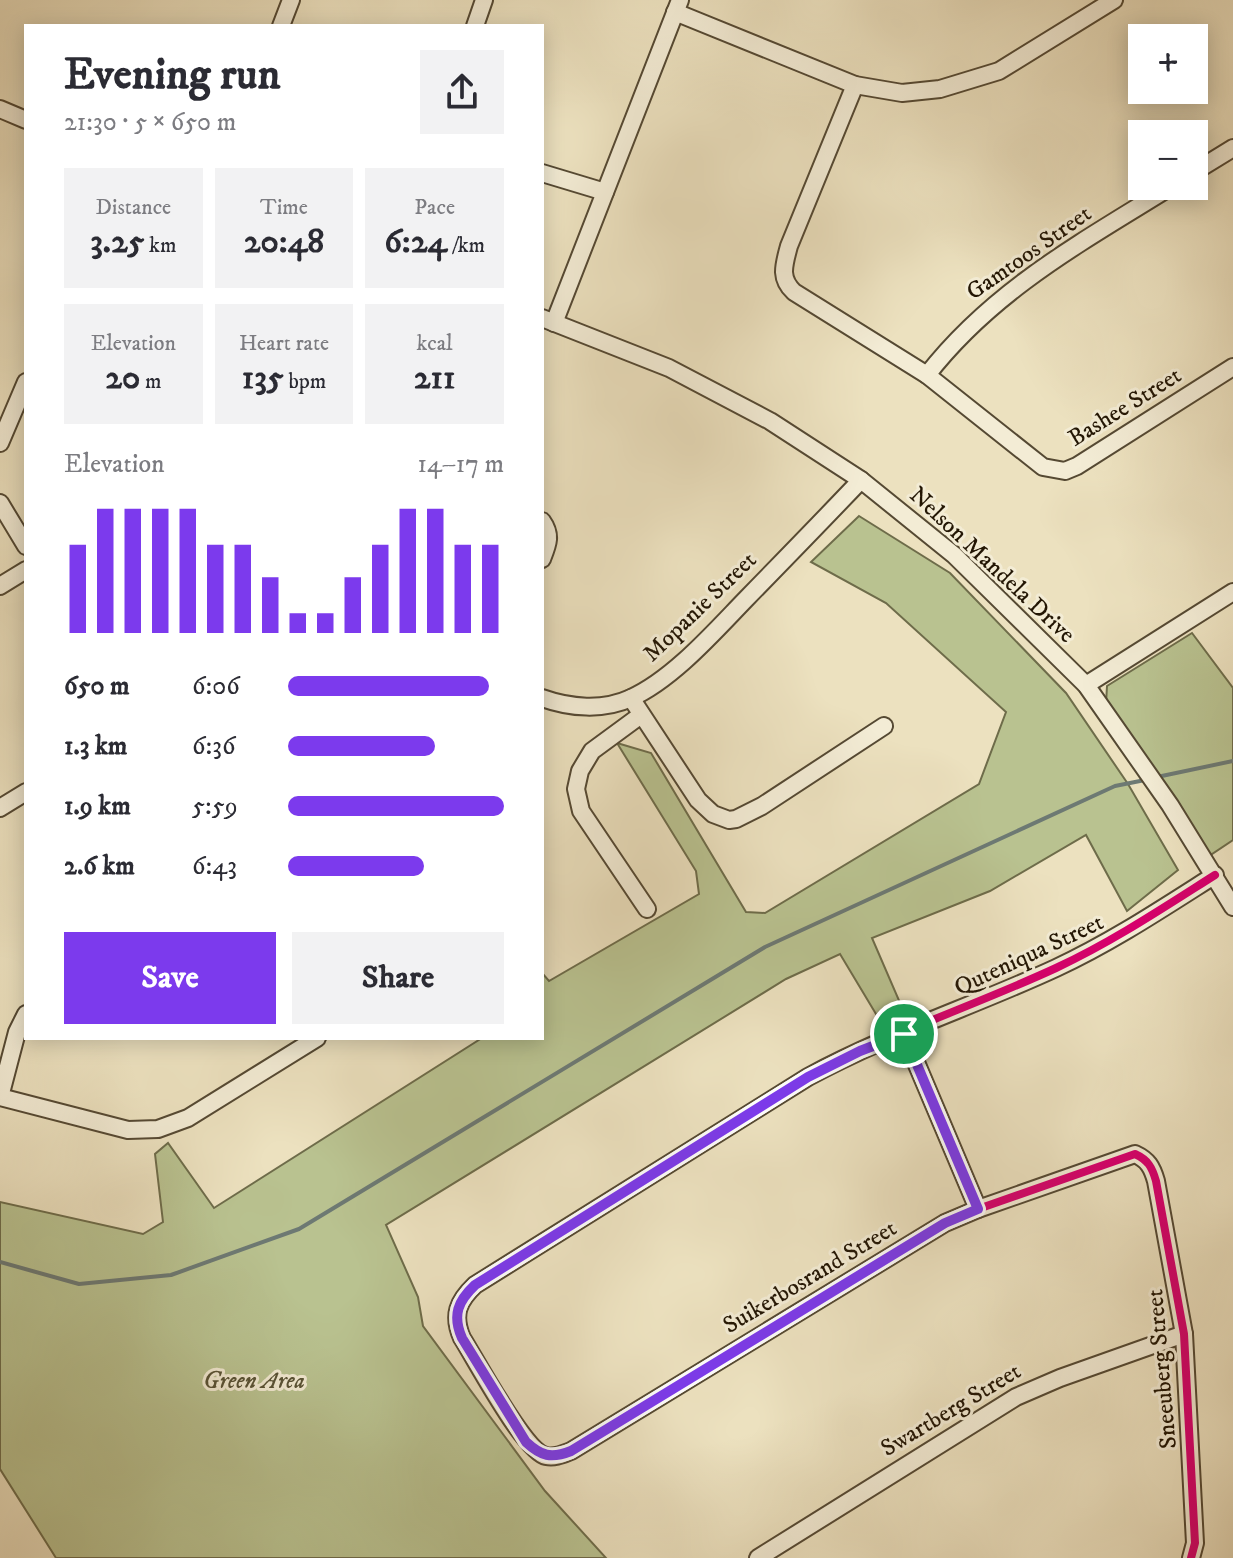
<!DOCTYPE html>
<html lang="en">
<head>
<meta charset="utf-8">
<style>
	body { margin:0; font-family:"IM FELL DW Pica",serif; background:#f2f2f3; color:#2b2b33; height:100vh; display:flex; flex-direction:column; font-size:30px; white-space:nowrap }
	* { box-sizing:border-box; margin:0 }
	p { font-size:26px; color:#7c7c81 }
	.icon { flex:none; width:44px; height:44px; fill:none; stroke:currentColor; stroke-width:2; stroke-linecap:round; stroke-linejoin:round }
	.map { position:relative; flex:1; overflow:hidden }
	.sheet { position:absolute; left:24px; top:24px; width:520px; height:1016px; display:flex; flex-direction:column; background:#fff; border-radius:0px; box-shadow:0 4px 20px #0003 }
	.sheet>* { flex:none }
	.controls { position:absolute; left:1128px; top:24px; display:grid; gap:16px }
	.controls a { display:grid; place-items:center; width:80px; height:80px; border-radius:0px; background:#fff; box-shadow:0 4px 20px #0003; font-size:40px }
	.pin { position:absolute; display:grid; place-items:center; width:68px; height:68px; color:#fff; margin:-34px; border:4px solid #fff; border-radius:50%; box-shadow:0 2px 8px #0007 }
	.round { display:grid; place-items:center; flex:none; width:84px; height:84px; border-radius:0px; background:#f2f2f3 }
	.headline { display:flex; align-items:center; justify-content:space-between; height:136px; padding:0 40px }
	h1 { font-size:44px; font-weight:800; line-height:60px }
	.stats { display:grid; grid-template-columns:repeat(3,1fr); gap:12px; height:136px; padding:8px 40px }
	.stats div { display:grid; align-content:center; border-radius:0px; background:#f2f2f3; text-align:center }
	.stats b { font-size:34px; font-weight:800 }
	.stats small { font-size:22px; font-weight:400 }
	.stats p { font-size:22px }
	.chart { height:224px; padding:16px 40px }
	.chart p { display:flex; justify-content:space-between }
	.chart svg { width:100%; height:144px; margin-top:8px; stroke:#7c3aed; stroke-width:6 }
	.action { display:flex; gap:16px; margin-top:auto; padding:16px 40px }
	.action a { flex:1; height:92px; border-radius:0px; background:#7c3aed; color:#fff; font-size:32px; font-weight:800; line-height:92px; text-align:center }
	.action a+a { background:#f2f2f3; color:#2b2b33 }
	ul { padding:0 40px; list-style:none; font-size:26px }
	li { display:grid; grid-template-columns:128px 96px 1fr; align-items:center; height:60px }
	li i { height:20px; border-radius:10px; background:#7c3aed }
	.map>svg:first-child { display:block }
</style>
</head>
<body>
<div class="map">
<svg width="1233" height="1558" viewBox="0 0 1233 1558">
	<rect width="100%" height="100%" fill="#ece1bf"/>
	<filter id="stains"><feTurbulence type="fractalNoise" baseFrequency=".0025" numOctaves="4"/><feColorMatrix values="0 0 0 0 .2 0 0 0 0 .09 0 0 0 0 .02 0 0 0 .5 -.17"/></filter>
	<radialGradient id="worn" r=".72"><stop offset=".6" stop-color="#630" stop-opacity="0"/><stop offset="1" stop-color="#630" stop-opacity=".3"/></radialGradient>
	<g fill="#b9c290" stroke="#6e6c4a" stroke-width="2">
		<polygon points="859,516 950,573 1066,693 1128,784 1178,870 1127,911 1086,835 990,891 872,938 904,1012 879,1019 840,954 786,979 386,1225 418,1297 423,1326 545,1491 606,1558 56,1558 0,1469 0,1202 143,1234 163,1222 155,1154 168,1143 214,1208 482,1038 542,1038 542,973 549,981 699,894 696,871 617,743 651,753 746,912 765,913 979,784 1006,712 886,603 811,562"/>
		<polygon points="1192,633 1233,688 1233,840 1206,858 1106,704 1107,686"/>
	</g>
	<g fill="none" stroke-linecap="round" stroke-linejoin="round">
		<g stroke="#6d7973" stroke-width="4">
			<polyline points="1157,777 1233,761"/>
			<polyline points="0,1262 79,1284 171,1275 299,1229 765,947 1115,786 1145,780"/>
		</g>
		<g stroke="#554933" stroke-width="20">
			<g id="minor">
				<polyline points="675,12 855,85 902,93 940,89 999,71 1114,0"/>
				<polyline points="281,26 291,0"/>
				<polyline points="475,26 484,0"/>
				<path d="M855,85L789,246C784,265 779,278 794,292L927,375L1043,467L1065,471L1077,466L1233,367"/>
				<polyline points="0,109 26,120"/>
				<polyline points="1194,172 1233,148"/>
				<polyline points="542,173 605,192"/>
				<polyline points="542,318 669,368 770,421 861,480 954,555 1086,685 1170,805 1233,907"/>
				<polyline points="554,323 680,0"/>
				<path d="M927,375C993,290 1082,242 1172,186"/>
				<polyline points="0,443 26,382"/>
				<polyline points="0,503 26,546"/>
				<path d="M542,521C552,535 548,544 542,559"/>
				<polyline points="0,586 26,570"/>
				<polyline points="1086,685 1233,592"/>
				<path d="M542,698C570,708 603,711 631,698C673,679 714,632 746,599C785,559 823,520 861,480"/>
				<polyline points="631,698 698,800 713,814 729,820 736,819 762,806 884,726"/>
				<polyline points="641,715 592,751 580,771 576,789 581,811 647,909"/>
				<polyline points="0,808 26,792"/>
				<polyline points="904,1034 978,1209"/>
				<polyline points="0,1097 128,1130 158,1129 188,1118 317,1038"/>
				<polyline points="0,1097 17,1032 26,1014"/>
				<polyline points="758,1558 1016,1397 1060,1378 1184,1334"/>
				<path d="M1191,1558L1195,1543L1184,1334L1156,1181C1152,1167 1148,1160 1135,1154L978,1209L945,1223L571,1451C563,1454 555,1458 546,1456C524,1451 476,1360 462,1338C452,1315 458,1301 475,1285L808,1077C887,1034 974,1006 1056,968C1112,942 1163,908 1215,875"/>
			</g>
		</g>
		<use href="#minor" stroke="#f3ecd5" stroke-width="16"/>
		<g stroke="#f3ecd5" stroke-width="13">
			<path id="cycleway" d="M1191,1558L1195,1543L1184,1334L1156,1181C1152,1167 1148,1160 1135,1154L978,1209L945,1223L571,1451C563,1454 555,1458 546,1456C524,1451 476,1360 462,1338C452,1315 458,1301 475,1285L808,1077C887,1034 974,1006 1056,968C1112,942 1163,908 1215,875"/>
		</g>
		<use href="#cycleway" stroke="#d6006c" stroke-width="8"/>
	</g>
	<g fill="none" stroke-linecap="round" stroke-linejoin="round">
		<g stroke="#fff" stroke-width="16">
			<path id="route" d="M904,1034L978,1209L945,1223L571,1451C551,1459 541,1456 526,1442L462,1338C452,1315 458,1301 475,1285L808,1077L860,1051Z"/>
		</g>
		<use href="#route" stroke="#7c3aed" stroke-width="10"/>
	</g>
	<g text-anchor="middle" dominant-baseline="central" stroke-width="6" stroke-linejoin="round" paint-order="stroke">
		<g font-size="24" fill="#231604" stroke="#f3ecd5">
			<text transform="translate(1029 253) rotate(-35)">Gamtoos Street</text>
			<text transform="translate(1125 407) rotate(-32)">Bashee Street</text>
			<text transform="translate(992 565) rotate(43)">Nelson Mandela Drive</text>
			<text transform="translate(700 607) rotate(-44)">Mopanie Street</text>
			<text transform="translate(1029 955) rotate(-25)">Quteniqua Street</text>
			<text transform="translate(810 1277) rotate(-31)">Suikerbosrand Street</text>
			<text transform="translate(1162 1369) rotate(-95)">Sneeuberg Street</text>
			<text transform="translate(951 1410) rotate(-31)">Swartberg Street</text>
		</g>
		<g font-size="24" font-style="italic" fill="#585235" stroke="#f3ecd5">
			<text x="254" y="1381">Green Area</text>
		</g>
	</g>
	<rect width="100%" height="100%" filter="url(#stains)"/>
	<rect width="100%" height="100%" fill="url(#worn)"/>
</svg>
<div class="controls">
<a>+</a>
<a>−</a>
</div>
<div class="pin" style="left:904px;top:1034px;background:#1e9e55"><svg class="icon" aria-label="arrive" viewBox="0 0 24 24"><path d="M6 21V4h12l-3 4 3 4H6"/></svg></div>
<section class="sheet">
<div class="headline"><div><h1>Evening run</h1><p>21:30 · 5 × 650 m</p></div><a class="round"><svg class="icon" aria-label="share" viewBox="0 0 24 24"><path d="M12 15V3M7 8l5-5 5 5M5 13v7h14v-7"/></svg></a></div>
<div class="stats">
<div><p>Distance</p><b>3.25<small> km</small></b></div>
<div><p>Time</p><b>20:48</b></div>
<div><p>Pace</p><b>6:24<small> /km</small></b></div>
</div>
<div class="stats">
<div><p>Elevation</p><b>20<small> m</small></b></div>
<div><p>Heart rate</p><b>135<small> bpm</small></b></div>
<div><p>kcal</p><b>211</b></div>
</div>
<div class="chart"><p><span>Elevation</span>14–17 m</p>
<svg viewBox="0 0 160 44" preserveAspectRatio="none"><path d="M5 44V17M15 44V6M25 44V6M35 44V6M45 44V6M55 44V17M65 44V17M75 44V27M85 44V38M95 44V38M105 44V27M115 44V17M125 44V6M135 44V6M145 44V17M155 44V17"/></svg>
</div>
<ul>
<li><b>650 m</b>6:06<i style="width:93%"></i></li>
<li><b>1.3 km</b>6:36<i style="width:68%"></i></li>
<li><b>1.9 km</b>5:59<i style="width:100%"></i></li>
<li><b>2.6 km</b>6:43<i style="width:63%"></i></li>
</ul>
<div class="action"><a>Save</a><a>Share</a></div>
</section>
</div>
</body>
</html>
